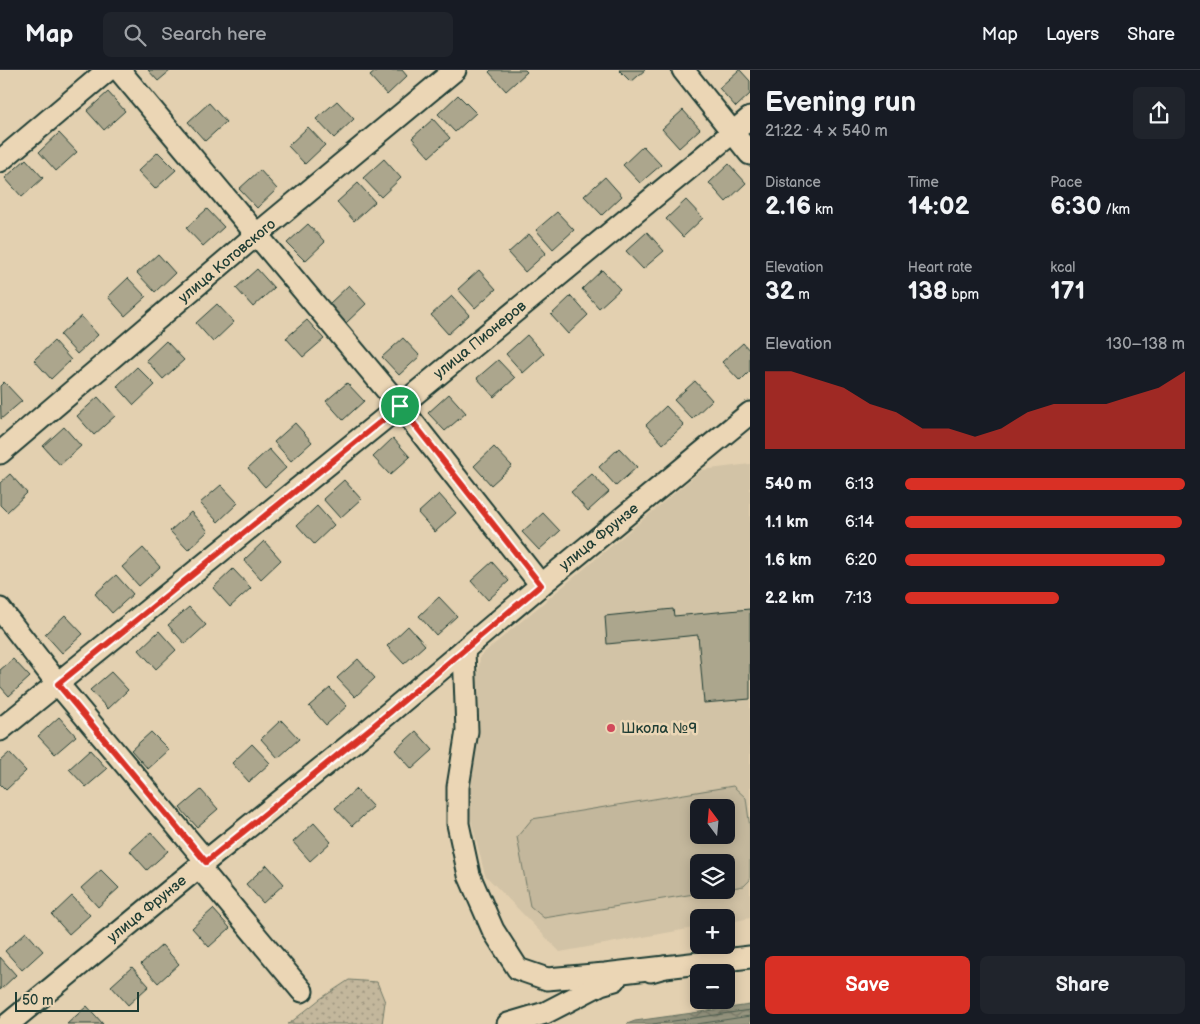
<!DOCTYPE html>
<html lang="en">
<head>
<meta charset="utf-8">
<style>
	body { margin:0; font-family:"Balsamiq Sans",sans-serif; background:#20242c; color:#f1f3f6; height:100vh; display:flex; flex-direction:column; font-size:19px; white-space:nowrap }
	* { box-sizing:border-box; margin:0 }
	p { font-size:16px; color:#9ea1a6 }
	.icon { flex:none; width:28px; height:28px; fill:none; stroke:currentColor; stroke-width:2; stroke-linecap:round; stroke-linejoin:round }
	.map { position:relative; flex:1; overflow:hidden }
	.details { display:flex; flex-direction:column; background:#171b24; width:450px }
	.details>* { flex:none }
	.needle { width:32px; rotate:344deg }
	.buttons { position:absolute; left:690px; top:729px; display:grid; gap:10px }
	.buttons a { display:grid; place-items:center; width:45px; height:45px; border-radius:8px; background:#171b24; box-shadow:0 2px 12px #0003; font-size:25px }
	.scale { position:absolute; left:15px; bottom:12px; width:124px; box-sizing:border-box; padding-left:5px; border:2px solid #1f3d34; border-top:0; font-size:14px; line-height:18px; white-space:nowrap; color:#1f3d34; -webkit-text-stroke:4px #ebd6b5; paint-order:stroke }
	.pin { position:absolute; display:grid; place-items:center; width:42px; height:42px; color:#fff; margin:-21px; border:2px solid #fff; border-radius:50%; box-shadow:0 1px 5px #0007 }
	.round { display:grid; place-items:center; flex:none; width:52px; height:52px; border-radius:8px; background:#20242c }
	.overview { display:flex; align-items:center; justify-content:space-between; height:85px; padding:0 15px }
	h1 { font-size:28px; font-weight:700; line-height:38px }
	.metrics { display:grid; grid-template-columns:repeat(3,1fr); gap:8px; height:85px; padding:5px 15px }
	.metrics div { display:grid; align-content:center }
	.metrics b { font-size:25px; font-weight:700 }
	.metrics small { font-size:14px; font-weight:400 }
	.metrics p { font-size:14px }
	.chart { height:140px; padding:10px 15px }
	.chart p { display:flex; justify-content:space-between }
	.chart svg { width:100%; height:90px; margin-top:5px; fill:#d93025; opacity:.7 }
	.action { display:flex; gap:10px; margin-top:auto; padding:10px 15px }
	.action a { flex:1; height:58px; border-radius:8px; background:#d93025; color:#fff; font-size:20px; font-weight:700; line-height:58px; text-align:center }
	.action a+a { background:#20242c; color:#f1f3f6 }
	ul { padding:0 15px; list-style:none; font-size:16px }
	li { display:grid; grid-template-columns:80px 60px 1fr; align-items:center; height:38px }
	li i { height:12px; border-radius:6px; background:#d93025 }
	header { display:flex; align-items:center; gap:30px; box-sizing:border-box; height:70px; padding:0 25px; background:#171b24; border-bottom:1px solid #363941 }
	header strong { font-size:24px }
	nav { display:flex; gap:28px; margin-inline-start:auto; font-size:18px }
	.search { width:350px; height:45px; background:#20242c; display:flex; align-items:center; gap:12px; box-sizing:border-box; padding:0 18px; border-radius:8px; color:#9ea1a6; font-size:19px }
	main { display:flex; flex:1; min-height:0 }
	.map>svg:first-child { display:block }
</style>
</head>
<body>
<header>
<strong>Map</strong>
<div class="search"><svg class="icon" aria-label="search" viewBox="0 0 24 24"><circle cx="10" cy="10" r="6"/><path d="M15 15l6 6"/></svg>Search here</div>
<nav><a>Map</a><a>Layers</a><a>Share</a></nav>
</header>
<main>
<div class="map">
<svg width="750" height="954" viewBox="0 0 750 954">
	<defs>
		<pattern id="park-dots" width="8" height="8" patternUnits="userSpaceOnUse" patternTransform="scale(1.25)"><rect width="8" height="8" fill="#c3b79c"/><path d="M2 2h.1M6 6h.1" fill="none" stroke="#9e9680" stroke-width="1.8" stroke-linecap="round"/></pattern>
		<pattern id="water-waves" width="16" height="10" patternUnits="userSpaceOnUse" patternTransform="scale(1.25)"><rect width="16" height="10" fill="#96957f"/><path d="M0 5q4-4 8 0t8 0" fill="none" stroke="#7a7b69"/></pattern>
	</defs>
	<rect width="100%" height="100%" fill="#e3d0b0"/>
	<filter id="ink" filterUnits="userSpaceOnUse"><feTurbulence type="fractalNoise" baseFrequency=".02" numOctaves="2"/><feDisplacementMap in="SourceGraphic" scale="10" xChannelSelector="R" yChannelSelector="G"/><feConvolveMatrix kernelMatrix="1 2 1 2 8 2 1 2 1" color-interpolation-filters="sRGB"/></filter>
	<g filter="url(#ink)">
		<path fill="#d2c3a6" fill-rule="evenodd" d="M750,394V848L726,853V848H699V857L560,882L485,805L466,730L480,586L702,400ZM699,738H726V765H699ZM699,792H726V820H699Z"/>
		<polygon fill="url(#park-dots)" stroke="#717a68" points="349,910 377,912 385,932 382,954 287,954 290,953 320,929"/>
		<path fill="#c3b79c" stroke="#717a68" fill-rule="evenodd" d="M733,716L746,728L750,758V810L744,816L726,819V792H699V820H719L544,848L530,836L517,767L532,749ZM699,738H726V765H699Z"/>
		<polygon fill="url(#water-waves)" stroke="#667261" points="750,935 750,954 627,954 635,951"/>
		<g fill="none" stroke-linecap="round" stroke-linejoin="round">
			<g stroke="#4f6052" stroke-width="1">
				<polyline points="653,954 750,940"/>
				<polyline points="697,954 750,946"/>
			</g>
		</g>
		<g fill="#aca68d" stroke="#1f3d34">
			<polygon points="148,0 171,0 158,11"/>
			<polygon points="377,0 402,0 407,6 387,25 370,6"/>
			<polygon points="491,0 525,0 527,2 506,21 489,2"/>
			<polygon points="619,0 645,0 631,12"/>
			<polygon points="739,0 740,0 750,11 750,24 736,37 719,18"/>
			<polygon points="108,22 125,41 104,60 87,41"/>
			<polygon points="458,25 476,43 455,62 438,44"/>
			<polygon points="337,31 354,49 334,68 316,49"/>
			<polygon points="209,33 226,52 205,71 188,52"/>
			<polygon points="683,40 700,59 679,78 662,59"/>
			<polygon points="433,49 450,68 429,87 412,68"/>
			<polygon points="308,57 325,75 305,94 288,76"/>
			<polygon points="59,63 77,82 56,101 39,82"/>
			<polygon points="643,76 661,95 640,113 623,95"/>
			<polygon points="158,82 176,100 155,119 138,101"/>
			<polygon points="26,89 43,108 22,127 5,108"/>
			<polygon points="384,89 401,108 381,127 363,108"/>
			<polygon points="729,94 746,113 726,132 709,113"/>
			<polygon points="260,100 277,119 257,138 239,119"/>
			<polygon points="605,107 622,126 602,145 584,126"/>
			<polygon points="358,113 375,132 354,151 337,132"/>
			<polygon points="686,130 703,148 683,167 666,149"/>
			<polygon points="207,139 224,157 203,176 186,158"/>
			<polygon points="557,142 574,160 553,179 536,160"/>
			<polygon points="308,154 325,172 305,191 287,173"/>
			<polygon points="647,162 664,181 643,199 626,181"/>
			<polygon points="529,164 546,183 525,202 508,183"/>
			<polygon points="158,184 175,203 155,222 137,203"/>
			<polygon points="257,199 274,218 253,237 236,218"/>
			<polygon points="479,200 496,219 475,238 458,219"/>
			<polygon points="602,200 620,219 599,238 582,219"/>
			<polygon points="128,208 146,227 125,246 108,227"/>
			<polygon points="349,215 366,234 346,253 329,234"/>
			<polygon points="452,226 469,245 448,264 431,245"/>
			<polygon points="571,226 588,245 568,264 551,245"/>
			<polygon points="217,234 234,252 213,272 196,253"/>
			<polygon points="81,246 98,265 77,284 60,265"/>
			<polygon points="307,250 324,269 303,287 286,268"/>
			<polygon points="527,265 544,284 523,303 506,284"/>
			<polygon points="403,268 420,286 399,305 382,287"/>
			<polygon points="54,271 71,290 51,309 34,290"/>
			<polygon points="166,271 184,290 163,309 146,290"/>
			<polygon points="743,273 750,281 750,301 740,311 722,292"/>
			<polygon points="498,290 515,308 494,327 477,308"/>
			<polygon points="137,297 155,315 134,335 117,316"/>
			<polygon points="695,311 712,330 692,349 674,330"/>
			<polygon points="4,312 22,331 1,349 0,316"/>
			<polygon points="347,313 364,331 343,350 326,331"/>
			<polygon points="449,324 466,343 445,361 428,343"/>
			<polygon points="98,327 115,346 94,365 77,346"/>
			<polygon points="666,336 684,355 663,374 646,355"/>
			<polygon points="295,353 312,372 291,391 274,372"/>
			<polygon points="64,357 81,376 60,395 43,376"/>
			<polygon points="393,368 410,387 390,405 373,387"/>
			<polygon points="494,377 512,396 491,415 474,396"/>
			<polygon points="619,378 637,397 616,416 599,397"/>
			<polygon points="269,379 286,398 265,417 248,398"/>
			<polygon points="10,404 27,423 7,442 0,435 0,413"/>
			<polygon points="592,404 609,422 588,441 571,422"/>
			<polygon points="344,410 361,429 340,448 323,429"/>
			<polygon points="221,415 238,433 218,452 200,433"/>
			<polygon points="439,424 456,443 435,462 418,443"/>
			<polygon points="317,436 334,455 314,474 297,455"/>
			<polygon points="191,442 208,461 188,480 170,461"/>
			<polygon points="543,443 560,461 539,480 522,462"/>
			<polygon points="264,471 281,490 261,509 244,490"/>
			<polygon points="143,478 160,497 139,516 122,497"/>
			<polygon points="492,492 509,511 488,530 471,511"/>
			<polygon points="233,499 251,518 230,537 213,518"/>
			<polygon points="116,505 133,524 112,543 95,524"/>
			<polygon points="439,527 457,546 436,565 419,546"/>
			<polygon points="189,537 206,555 185,574 168,555"/>
			<polygon points="673,539 674,546 750,539 750,629 704,633 698,565 607,574 605,546"/>
			<polygon points="65,545 83,564 62,583 45,564"/>
			<polygon points="408,556 425,575 404,594 387,576"/>
			<polygon points="159,561 176,580 156,599 139,580"/>
			<polygon points="13,589 30,607 9,626 0,616 0,600"/>
			<polygon points="358,589 375,608 355,627 337,608"/>
			<polygon points="111,602 128,620 108,639 90,620"/>
			<polygon points="330,618 347,636 326,655 309,636"/>
			<polygon points="59,647 76,666 55,684 38,666"/>
			<polygon points="281,650 299,669 278,688 261,669"/>
			<polygon points="416,661 433,680 412,699 395,680"/>
			<polygon points="151,662 169,680 148,699 131,680"/>
			<polygon points="252,674 270,693 249,712 232,693"/>
			<polygon points="90,680 107,699 86,717 69,699"/>
			<polygon points="9,683 26,701 6,720 0,714 0,691"/>
			<polygon points="356,719 373,737 352,756 335,738"/>
			<polygon points="201,720 218,739 197,757 180,738"/>
			<polygon points="314,753 331,772 310,791 293,772"/>
			<polygon points="151,762 168,781 147,800 130,781"/>
			<polygon points="267,795 284,814 263,833 246,814"/>
			<polygon points="101,800 119,818 98,837 81,818"/>
			<polygon points="72,826 90,845 69,864 52,845"/>
			<polygon points="213,839 230,858 209,877 192,858"/>
			<polygon points="26,862 43,881 22,900 5,881"/>
			<polygon points="162,875 179,894 158,913 141,894"/>
			<polygon points="0,887 16,905 0,920"/>
			<polygon points="132,897 149,916 128,935 111,916"/>
			<polygon points="87,936 103,954 67,954"/>
		</g>
		<g fill="none" stroke-linecap="round" stroke-linejoin="round">
			<g stroke="#1f3d34" stroke-width="25">
				<g id="minor">
					<polyline points="119,0 400,336 541,515"/>
					<polyline points="683,0 750,84"/>
					<polyline points="0,91 108,0"/>
					<polyline points="0,383 256,165 455,0"/>
					<polyline points="0,539 58,614 206,791"/>
					<polyline points="464,580 467,661 458,717 458,754 469,805 493,860 518,899 547,909 605,904 665,897"/>
					<polyline points="0,660 400,336 750,48"/>
					<polyline points="199,797 302,921"/>
					<polyline points="651,901 665,897 750,887"/>
					<polyline points="8,954 206,791 371,658 541,515 750,343"/>
					<polyline points="508,954 545,943 601,914 615,910"/>
				</g>
			</g>
			<use href="#minor" stroke="#ebd6b5" stroke-width="21"/>
		</g>
	</g>
	<g fill="none" stroke-linecap="round" stroke-linejoin="round" filter="url(#ink)">
		<g stroke="#fff" stroke-width="10">
			<polygon id="route" points="400,336 541,515 371,658 206,792 58,614"/>
		</g>
		<use href="#route" stroke="#d93025" stroke-width="6"/>
	</g>
	<circle fill="#d1495b" stroke="#ebd6b5" stroke-width="2" cx="611" cy="658" r="5"/>
	<g text-anchor="middle" dominant-baseline="central" stroke-width="5" stroke-linejoin="round" paint-order="stroke">
		<g font-size="15" fill="#1f3d34" stroke="#ebd6b5">
			<text transform="translate(227 191) rotate(-40)">улица Котовского</text>
			<text transform="translate(480 270) rotate(-39)">улица Пионеров</text>
			<text transform="translate(599 467) rotate(-39)">улица Фрунзе</text>
			<text transform="translate(147 839) rotate(-39)">улица Фрунзе</text>
		</g>
		<g font-size="15" fill="#1f3d34" stroke="#ebd6b5" text-anchor="start">
			<text x="621" y="658">Школа №9</text>
		</g>
	</g>
</svg>
<div class="buttons">
<a><svg class="needle" viewBox="-14 -14 28 28"><path d="M0-13l5 13h-10z" fill="#e53935"/><path d="M0 13l5-13h-10z" fill="#9ea1a6"/></svg></a>
<a><svg class="icon" aria-label="layers" viewBox="0 0 24 24"><path d="M12 4l9 5-9 5-9-5zM3 14l9 5 9-5"/></svg></a>
<a>+</a>
<a>−</a>
</div>
<div class="scale">50 m</div>
<div class="pin" style="left:400px;top:336px;background:#1e9e55"><svg class="icon" aria-label="arrive" viewBox="0 0 24 24"><path d="M6 21V4h12l-3 4 3 4H6"/></svg></div>
</div>
<section class="details">
<div class="overview"><div><h1>Evening run</h1><p>21:22 · 4 × 540 m</p></div><a class="round"><svg class="icon" aria-label="share" viewBox="0 0 24 24"><path d="M12 15V3M7 8l5-5 5 5M5 13v7h14v-7"/></svg></a></div>
<div class="metrics">
<div><p>Distance</p><b>2.16<small> km</small></b></div>
<div><p>Time</p><b>14:02</b></div>
<div><p>Pace</p><b>6:30<small> /km</small></b></div>
</div>
<div class="metrics">
<div><p>Elevation</p><b>32<small> m</small></b></div>
<div><p>Heart rate</p><b>138<small> bpm</small></b></div>
<div><p>kcal</p><b>171</b></div>
</div>
<div class="chart"><p><span>Elevation</span>130–138 m</p>
<svg viewBox="0 0 160 44" preserveAspectRatio="none"><path d="M0 44V6L10 6L20 10L30 14L40 22L50 26L60 34L70 34L80 38L90 34L100 26L110 22L120 22L130 22L140 18L150 14L160 6V44z"/></svg>
</div>
<ul>
<li><b>540 m</b>6:13<i style="width:100%"></i></li>
<li><b>1.1 km</b>6:14<i style="width:99%"></i></li>
<li><b>1.6 km</b>6:20<i style="width:93%"></i></li>
<li><b>2.2 km</b>7:13<i style="width:55%"></i></li>
</ul>
<div class="action"><a>Save</a><a>Share</a></div>
</section>
</main>
</body>
</html>
